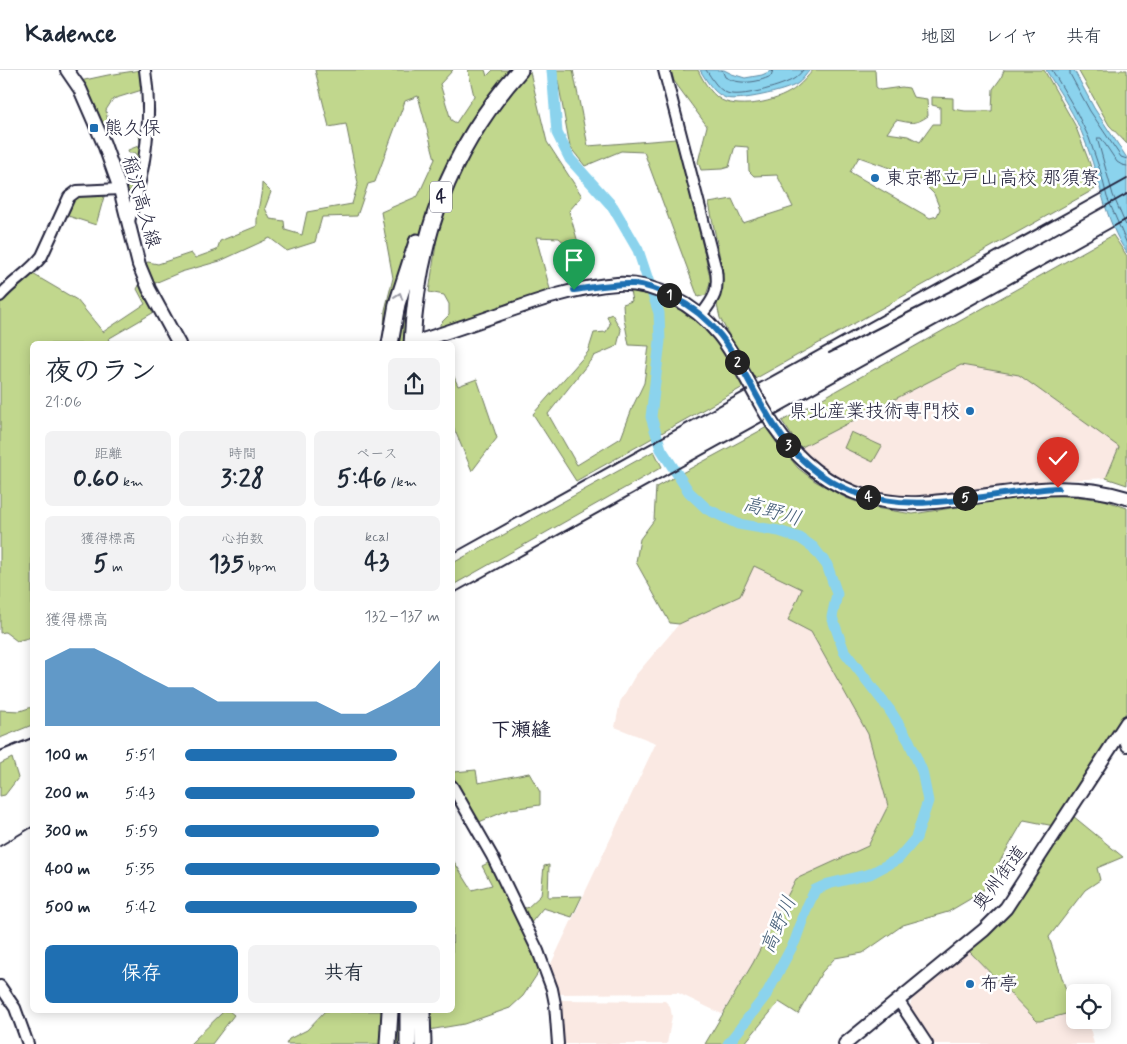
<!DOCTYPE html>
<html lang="ja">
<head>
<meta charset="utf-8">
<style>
	body { margin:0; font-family:Mynerve,"Klee One",sans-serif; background:#f2f2f3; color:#1f2937; height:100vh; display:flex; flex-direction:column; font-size:19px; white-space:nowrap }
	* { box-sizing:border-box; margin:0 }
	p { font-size:16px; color:#747a83 }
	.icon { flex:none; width:28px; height:28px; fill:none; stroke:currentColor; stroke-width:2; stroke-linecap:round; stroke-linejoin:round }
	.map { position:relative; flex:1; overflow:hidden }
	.panel { position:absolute; left:30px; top:271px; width:425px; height:672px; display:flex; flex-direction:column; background:#fff; border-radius:8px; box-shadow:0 2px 12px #0003 }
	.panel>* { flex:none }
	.buttons { position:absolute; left:1066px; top:914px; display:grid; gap:10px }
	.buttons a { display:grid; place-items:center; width:45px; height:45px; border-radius:8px; background:#fff; box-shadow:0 2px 12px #0003; font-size:25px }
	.pin { position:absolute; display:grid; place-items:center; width:42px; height:42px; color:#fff; margin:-51px -21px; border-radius:50% 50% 50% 0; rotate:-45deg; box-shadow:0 0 5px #0007 }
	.pin .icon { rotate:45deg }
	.km { position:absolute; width:25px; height:25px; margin:-12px; border-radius:50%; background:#222; color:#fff; font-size:14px; line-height:25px; text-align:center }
	.round { display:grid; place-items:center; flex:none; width:52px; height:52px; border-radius:8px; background:#f2f2f3 }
	.overview { display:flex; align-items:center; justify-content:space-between; height:85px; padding:0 15px }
	h1 { font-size:28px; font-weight:700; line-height:38px }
	.figures { display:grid; grid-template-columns:repeat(3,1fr); gap:8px; height:85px; padding:5px 15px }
	.figures div { display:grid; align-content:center; border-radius:8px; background:#f2f2f3; text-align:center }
	.figures b { font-size:25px; font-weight:700 }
	.figures small { font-size:14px; font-weight:400 }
	.figures p { font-size:14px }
	.chart { height:140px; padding:10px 15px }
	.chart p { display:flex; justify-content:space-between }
	.chart svg { width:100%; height:90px; margin-top:5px; fill:#1f6fb2; opacity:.7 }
	.action { display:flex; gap:10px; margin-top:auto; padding:10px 15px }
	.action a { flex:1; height:58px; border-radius:8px; background:#1f6fb2; color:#fff; font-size:20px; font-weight:700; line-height:58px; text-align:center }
	.action a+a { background:#f2f2f3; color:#1f2937 }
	ul { padding:0 15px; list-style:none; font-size:16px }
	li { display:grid; grid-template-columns:80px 60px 1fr; align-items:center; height:38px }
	li i { height:12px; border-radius:6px; background:#1f6fb2 }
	header { display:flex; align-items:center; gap:30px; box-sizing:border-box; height:70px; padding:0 25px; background:#fff; border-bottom:1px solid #e0e1e3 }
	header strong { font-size:24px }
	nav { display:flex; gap:28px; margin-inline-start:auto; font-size:18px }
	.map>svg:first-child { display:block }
</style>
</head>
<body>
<header>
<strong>Kadence</strong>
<nav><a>地図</a><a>レイヤ</a><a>共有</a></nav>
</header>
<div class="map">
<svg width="1127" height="974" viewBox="0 0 1127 974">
	<rect width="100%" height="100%" fill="#fff"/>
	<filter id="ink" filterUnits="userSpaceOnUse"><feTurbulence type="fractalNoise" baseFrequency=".02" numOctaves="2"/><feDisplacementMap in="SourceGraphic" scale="10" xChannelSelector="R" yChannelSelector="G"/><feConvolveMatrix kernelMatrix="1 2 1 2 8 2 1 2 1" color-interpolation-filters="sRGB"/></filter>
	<g filter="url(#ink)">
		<g fill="#fae9e3">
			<polygon points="961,295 1019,305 1120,377 1106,408 1050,411 933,426 897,426 863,419 825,401 800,378"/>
			<polygon points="754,496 802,519 788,550 811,562 868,664 888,736 868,776 796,809 753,893 722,944 678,923 557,924 550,896 656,673 615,657 620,632 635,606 679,554 740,526"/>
			<polygon points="968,880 1037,951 1046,951 1075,941 1075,950 1088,950 1094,974 933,974 910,941 910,936 912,929 942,900"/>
			<polygon points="561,930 665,931 670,936 672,946 667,974 564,974"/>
		</g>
		<g fill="#c1d78d" stroke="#727c64" fill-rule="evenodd">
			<polygon points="141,0 142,20 113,29 106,40 108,53 100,56 80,11 108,5"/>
			<path d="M315,0H453L440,14L451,50L456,53L474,26L468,0H485L487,6L493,0H512L501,11L476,45L457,76L408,274H383L385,240L393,208L381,142L418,126L435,89L418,26L405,31L375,112L368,114L357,146L322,147L315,172L287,181L270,168L220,191L181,202L155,213L154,237L156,241L108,269L112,274H32V567L17,571L5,562L0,563V232L4,226L31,203L77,230L103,262L145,234L137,219L146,203L144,194L148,192L158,194L191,183L195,188L217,180L220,171L257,156C256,142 262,128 262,113L271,122L265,138L270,149L284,151L285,160L302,165L307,142L352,134L358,113L346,54L329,57Z"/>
			<polygon points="556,0 573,0 588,76 676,69 693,135 711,211 706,225 698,227 644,82 621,81 585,96 570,77"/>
			<path d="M671,0H698C703,11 713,28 726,32C747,38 780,31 797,17C803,12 808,6 813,0H875L876,17L880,20L902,17L909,18L913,27L927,29L928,46C915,55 911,53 896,50L887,63L908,66L920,72L933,54H940V37L932,35V27L953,28V39L965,41H992L993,19L1001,8L1004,0H1044L1075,55L1090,94L1095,119L753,310L720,248L717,235L723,203L709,133L732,129L743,153L793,137L777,105L754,106L749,101L748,77L735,76L729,97L722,99L701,100L698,92L707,56L674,11ZM859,87L918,108L934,124L940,139L937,146L930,148L850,102Z"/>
			<polygon points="1078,0 1127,0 1127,74 1109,55"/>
			<polygon points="530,2 547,72 582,126 569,141 577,169 587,188 578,192 568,176 559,168 536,167 551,223 440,261 440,254 449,245 449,234 444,225 429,222 439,154 448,123 483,58 518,11"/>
			<polygon points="139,65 143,65 143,73 132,126 125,126 121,113 134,111 136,83 129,83 128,80 141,75"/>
			<polygon points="105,123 96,155 65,145 74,126"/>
			<polygon points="1113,165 1127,186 1127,415 1106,408 1119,377 1019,305 961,295 800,378 782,351"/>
			<path d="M630,221C667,227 700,244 721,276C729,289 736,303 745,316L576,411L533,344L588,282L594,263L606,262L610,254L607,246L612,244L621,260L617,276L594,286L548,344L577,395L621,368L633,336L644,313L649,276L629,275L624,249L623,234L632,231Z"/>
			<polygon points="452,302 458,316 477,309 497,368 472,401 453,356"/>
			<polygon points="767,357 778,373 798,398 815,411 846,428 875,438 913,444 1028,426 1063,425 1104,430 1127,438 1127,641 1054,756 1024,750 982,822 948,842 903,855 863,883 835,888 822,902 798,944 779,932 744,974 705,974 753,893 796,809 868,776 888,736 868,664 811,562 788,550 802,519 754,496 740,526 679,554 670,553 636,492 640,469 654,450 656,417"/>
			<polygon points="851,362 882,376 873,392 844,378"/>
			<polygon points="654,381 662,397 453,515 453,493"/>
			<polygon points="32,637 32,655 0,668 0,640 20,641"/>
			<polygon points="12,688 18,708 5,725 0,726 0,694"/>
			<polygon points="476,700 478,713 529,703 540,722 540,735 511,739 479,752 453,706 454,702"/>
			<polygon points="1073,746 1123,787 1097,798 1100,810 1085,820 1049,867 1073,942 1040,951 1037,951 968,880 1007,846"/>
			<polygon points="453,790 472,820 492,815 482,796 490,792 513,836 527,838 541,825 544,796 549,795 548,827 582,826 572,847 543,838 525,860 540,900 523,926 510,938 464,954 429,960 431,974 286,974 289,969 307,960 325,941 452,941"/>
			<polygon points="224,941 229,941 234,945 212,974 190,974"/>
		</g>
		<g fill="#8bd3ed" stroke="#618ca6">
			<path d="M700,0H724L732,4L745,8L762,5L773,0H810C806,4 802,11 797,14C786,21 738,32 726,28C714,24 706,10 700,0Z"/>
			<path d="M1046,0H1074L1094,38L1127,88V183C1104,150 1100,108 1085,71C1076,46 1060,23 1046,0Z"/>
		</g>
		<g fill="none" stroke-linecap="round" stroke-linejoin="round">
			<g stroke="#4c6982" stroke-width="1">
				<path d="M706,0C712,8 717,19 727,23C741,28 778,17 792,10C796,8 800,4 803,0"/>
				<path d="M722,0L725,7C739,15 757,13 771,6L773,0"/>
				<polyline points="1052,0 1075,39 1089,68 1101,103 1107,127 1127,174"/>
				<polyline points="1070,0 1070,4 1090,41 1121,87 1127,89"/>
				<polyline points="1127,96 1122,95 1117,92 1101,68 1097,68 1113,125 1127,158"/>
			</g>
			<polyline stroke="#8bd3ed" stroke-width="11" points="552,0 557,63 570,89 613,137 638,180 659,243 660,271 651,347 661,379 689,422 707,439 738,454 779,461 800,468 813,477 827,495 837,524 832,547 844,581 889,639 909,671 922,701 928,731 916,768 898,789 870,804 828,814 815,820 807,837 795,871 766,925 728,974"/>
			<g stroke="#22223b" stroke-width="14">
				<g id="minor">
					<path d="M664,0L716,200C719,221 714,229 702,244"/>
					<path d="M129,151C145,102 153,51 145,0"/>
					<path d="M0,226C13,211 30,202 42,186L69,127L77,121L120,119"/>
					<polyline points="1122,660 1127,676"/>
					<polyline points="452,716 492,786 538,881 552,919 555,934 558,974"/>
					<polyline points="0,916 15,938 28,974"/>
					<polyline points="898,930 927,974"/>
				</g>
			</g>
			<g stroke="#22223b" stroke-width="16">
				<g id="major">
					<polyline points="67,0 80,19 104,74 120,119 139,195 149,219 179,274"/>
					<path d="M416,272C442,264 468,255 494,246C534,232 574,217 617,214C636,213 655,218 672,227C731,256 740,306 774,356C797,390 828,415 867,427C900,437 931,433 965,428C1022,421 1070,410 1127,428"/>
					<polyline points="845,974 984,860 1006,838 1127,652"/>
				</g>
			</g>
			<g stroke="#22223b" stroke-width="19">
				<g id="highway">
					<polyline points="390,274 397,234 417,172"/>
					<path d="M412,274C417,168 449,80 520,0"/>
					<polyline points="422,941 423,974"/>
					<polyline points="388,974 390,941"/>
					<polyline points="408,974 408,941"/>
				</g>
			</g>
			<use href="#minor" stroke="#fff" stroke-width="10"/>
			<use href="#major" stroke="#fff" stroke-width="12"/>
			<use href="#highway" stroke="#fff" stroke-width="15"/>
			<g stroke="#22223b" stroke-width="2">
				<polyline points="829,283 986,203 1127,124"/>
				<polyline points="452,484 1127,109"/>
				<polyline points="452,524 1127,149"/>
				<polyline points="0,681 32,668"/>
				<polyline points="0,776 32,757"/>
			</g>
		</g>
		<defs><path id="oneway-chevron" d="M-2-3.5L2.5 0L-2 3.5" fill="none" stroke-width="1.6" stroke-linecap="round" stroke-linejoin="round" transform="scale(1.25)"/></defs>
		<use stroke="#9c9ca7" href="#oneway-chevron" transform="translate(399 226) rotate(-71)"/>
	</g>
	<g fill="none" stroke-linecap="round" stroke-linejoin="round" filter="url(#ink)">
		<g stroke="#fff" stroke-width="10">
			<path id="route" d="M574,220C594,217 614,213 634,214C647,215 661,221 673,227C730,255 742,306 774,355C793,385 820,409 853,422C919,447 991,421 1058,418"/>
		</g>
		<use href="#route" stroke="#1f6fb2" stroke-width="6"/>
	</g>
	<g fill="#1f6fb2" stroke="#fff" stroke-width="2">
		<rect x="89" y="53" width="10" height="10" rx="2.5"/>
		<circle cx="875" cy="108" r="5"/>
		<circle cx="970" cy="341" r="5"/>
		<circle cx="970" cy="914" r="5"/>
	</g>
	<g text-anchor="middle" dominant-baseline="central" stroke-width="5" stroke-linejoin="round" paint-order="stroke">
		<rect fill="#fff" stroke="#646476" stroke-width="1" x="430" y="111.5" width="22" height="31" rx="4"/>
		<g font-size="18" font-weight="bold" fill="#22223b">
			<text x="441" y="127">4</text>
		</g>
		<g font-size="19" fill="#22223b" stroke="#fff" text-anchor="start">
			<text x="104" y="58">熊久保</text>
			<text x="885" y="108">東京都立戸山高校 那須寮</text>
			<text x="960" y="341" text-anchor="end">県北産業技術専門校</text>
			<text x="980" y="914">布亭</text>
		</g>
		<g font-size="19" fill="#22223b" stroke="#fff">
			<text transform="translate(141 132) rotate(74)">稲沢高久線</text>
			<text transform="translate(1000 808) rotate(-53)">奥州街道</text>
		</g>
		<g font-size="20" font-style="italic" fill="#476079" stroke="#fff">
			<text transform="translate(772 442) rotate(16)">高野川</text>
			<text transform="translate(779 855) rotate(-66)">高野川</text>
		</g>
		<g font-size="20" font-weight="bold" fill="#22223b" stroke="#fff">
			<text x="521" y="660">下瀬縫</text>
		</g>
	</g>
</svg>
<div class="buttons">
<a><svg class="icon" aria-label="locate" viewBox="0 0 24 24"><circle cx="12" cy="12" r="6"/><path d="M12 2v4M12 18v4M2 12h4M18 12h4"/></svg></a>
</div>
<div class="pin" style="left:574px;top:220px;background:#1e9e55"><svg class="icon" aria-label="arrive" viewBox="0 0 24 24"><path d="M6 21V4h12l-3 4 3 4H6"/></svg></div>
<div class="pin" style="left:1058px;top:418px;background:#d93025"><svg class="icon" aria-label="check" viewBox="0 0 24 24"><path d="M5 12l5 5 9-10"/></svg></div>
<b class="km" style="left:669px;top:225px">1</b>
<b class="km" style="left:737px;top:292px">2</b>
<b class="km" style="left:788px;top:375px">3</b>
<b class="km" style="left:868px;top:427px">4</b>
<b class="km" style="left:965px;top:428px">5</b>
<section class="panel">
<div class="overview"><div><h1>夜のラン</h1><p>21:06</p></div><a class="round"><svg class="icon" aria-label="share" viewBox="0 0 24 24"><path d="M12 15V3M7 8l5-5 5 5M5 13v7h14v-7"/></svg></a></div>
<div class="figures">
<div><p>距離</p><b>0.60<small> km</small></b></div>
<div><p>時間</p><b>3:28</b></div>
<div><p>ペース</p><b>5:46<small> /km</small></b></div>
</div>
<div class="figures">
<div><p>獲得標高</p><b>5<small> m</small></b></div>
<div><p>心拍数</p><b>135<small> bpm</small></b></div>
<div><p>kcal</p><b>43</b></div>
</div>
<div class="chart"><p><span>獲得標高</span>132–137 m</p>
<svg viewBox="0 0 160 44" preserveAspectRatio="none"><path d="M0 44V12L10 6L20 6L30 12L40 19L50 25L60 25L70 32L80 32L90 32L100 32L110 32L120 38L130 38L140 32L150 25L160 12V44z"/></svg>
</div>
<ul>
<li><b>100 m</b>5:51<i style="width:83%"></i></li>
<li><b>200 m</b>5:43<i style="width:90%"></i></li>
<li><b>300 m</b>5:59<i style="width:76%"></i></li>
<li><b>400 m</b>5:35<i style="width:100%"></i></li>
<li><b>500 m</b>5:42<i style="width:91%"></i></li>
</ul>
<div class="action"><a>保存</a><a>共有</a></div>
</section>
</div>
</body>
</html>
